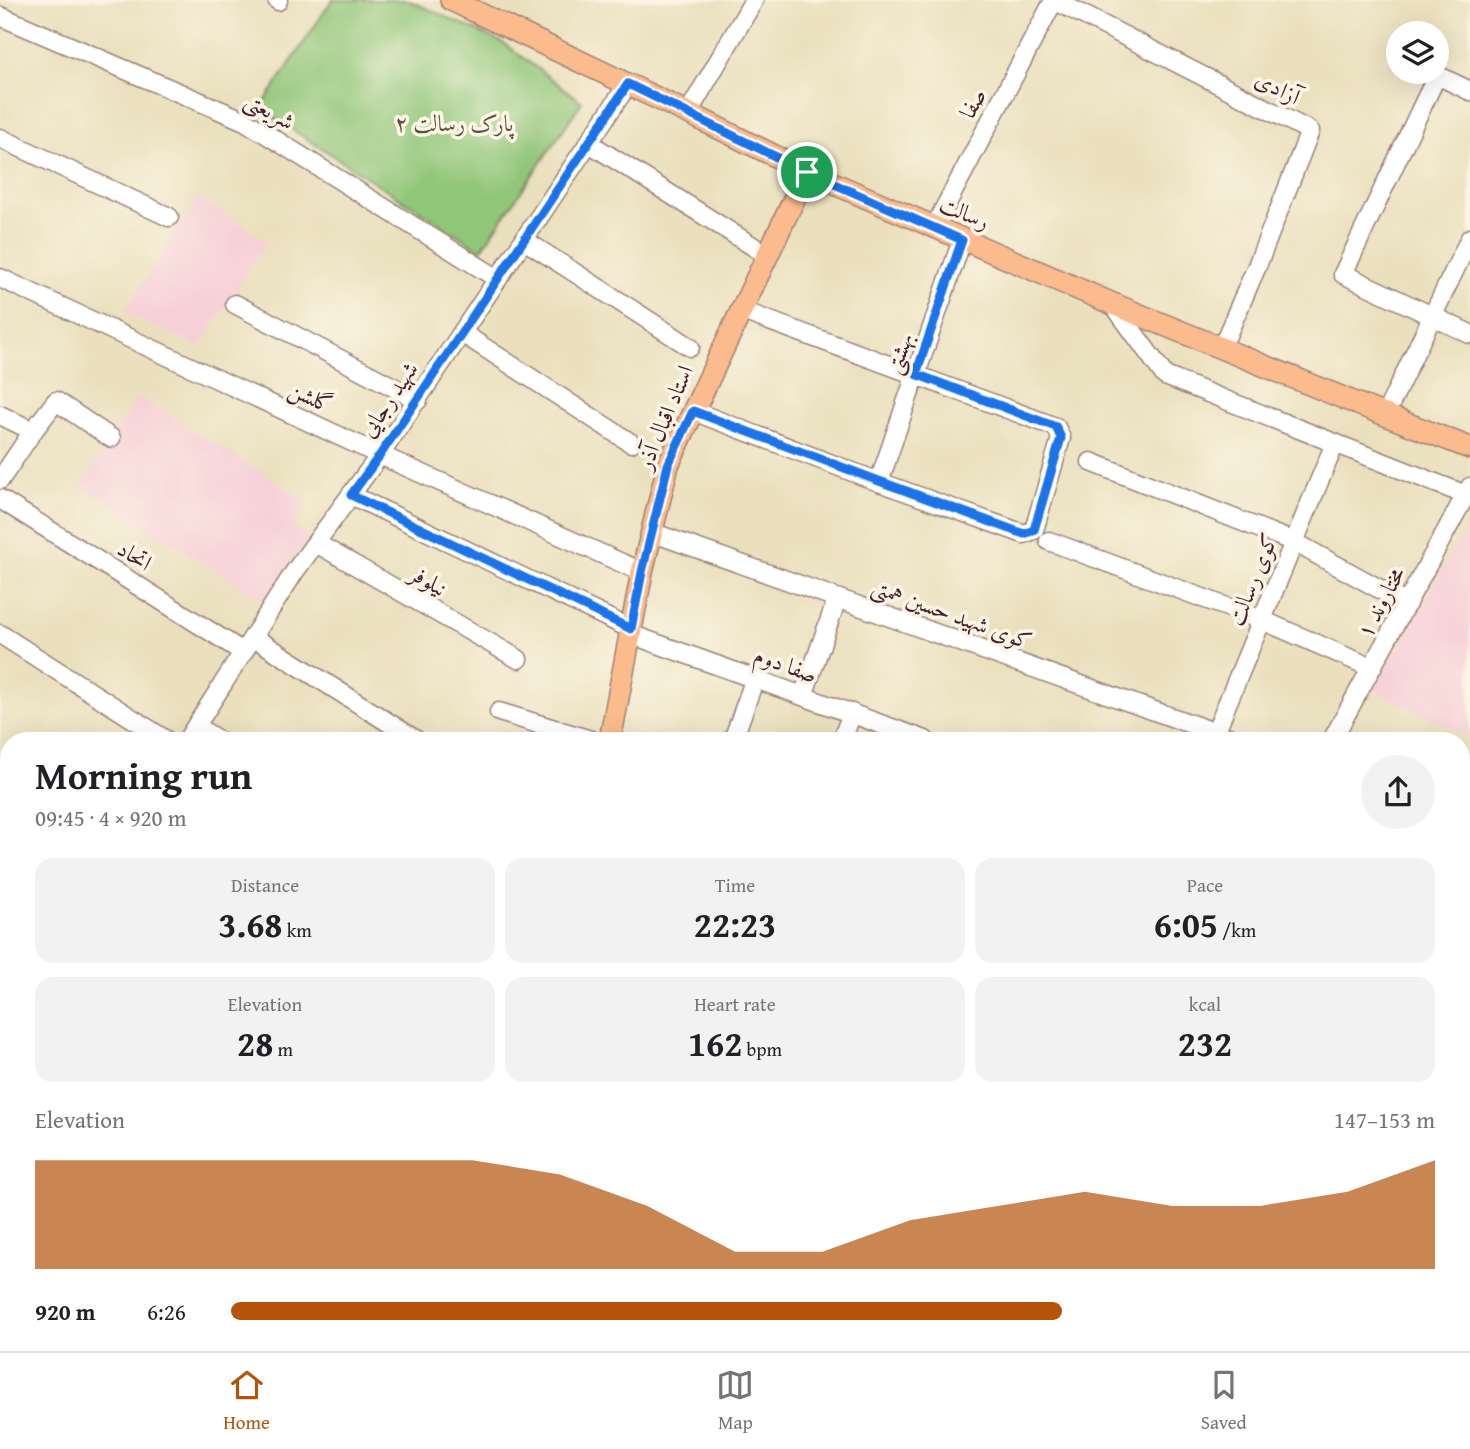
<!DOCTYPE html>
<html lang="en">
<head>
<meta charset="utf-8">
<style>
	body { margin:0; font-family:"Gentium Book Plus",Amiri,serif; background:#f2f2f2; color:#202124; height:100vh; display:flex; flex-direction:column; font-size:26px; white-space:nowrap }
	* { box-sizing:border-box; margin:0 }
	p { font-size:23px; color:#757577 }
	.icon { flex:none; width:38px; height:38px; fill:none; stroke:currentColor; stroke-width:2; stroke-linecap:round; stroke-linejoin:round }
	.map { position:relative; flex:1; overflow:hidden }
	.side { position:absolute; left:0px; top:732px; width:1470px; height:620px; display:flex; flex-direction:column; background:#fff; border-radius:28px 28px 0 0; box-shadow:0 7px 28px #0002 }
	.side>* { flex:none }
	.controls { position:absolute; left:1386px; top:21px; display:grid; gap:14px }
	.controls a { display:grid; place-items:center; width:63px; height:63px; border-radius:50%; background:#fff; box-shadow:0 7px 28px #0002; font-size:35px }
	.pin { position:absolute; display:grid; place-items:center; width:60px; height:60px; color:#fff; margin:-30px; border:4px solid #fff; border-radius:50%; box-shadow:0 2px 7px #0007 }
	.round { display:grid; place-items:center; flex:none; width:74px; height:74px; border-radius:37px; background:#f2f2f2 }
	.summary { display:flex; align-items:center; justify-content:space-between; height:119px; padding:0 35px }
	h1 { font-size:38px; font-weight:800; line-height:52px }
	.stats { display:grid; grid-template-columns:repeat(3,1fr); gap:10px; height:119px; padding:7px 35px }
	.stats div { display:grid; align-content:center; border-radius:18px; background:#f2f2f2; text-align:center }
	.stats b { font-size:35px; font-weight:800 }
	.stats small { font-size:19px; font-weight:400 }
	.stats p { font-size:19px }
	.chart { height:196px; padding:14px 35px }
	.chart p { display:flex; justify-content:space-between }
	.chart svg { width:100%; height:126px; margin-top:7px; fill:#b45309; opacity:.7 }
	ul { padding:0 35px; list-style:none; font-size:23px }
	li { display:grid; grid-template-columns:112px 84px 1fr; align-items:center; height:52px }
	li i { height:18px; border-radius:9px; background:#b45309 }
	.menu { display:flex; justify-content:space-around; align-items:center; height:98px; border-top:2px solid #e0e0e0; background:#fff; font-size:19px; color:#757577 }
	.menu a { display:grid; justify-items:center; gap:4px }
	.menu .current { color:#b45309 }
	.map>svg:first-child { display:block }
</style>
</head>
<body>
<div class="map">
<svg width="1470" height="1351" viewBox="0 0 1470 1351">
	<rect width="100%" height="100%" fill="#fcf5e5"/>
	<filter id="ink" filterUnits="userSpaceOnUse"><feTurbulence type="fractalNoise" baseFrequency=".0143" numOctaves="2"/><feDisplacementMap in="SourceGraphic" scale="14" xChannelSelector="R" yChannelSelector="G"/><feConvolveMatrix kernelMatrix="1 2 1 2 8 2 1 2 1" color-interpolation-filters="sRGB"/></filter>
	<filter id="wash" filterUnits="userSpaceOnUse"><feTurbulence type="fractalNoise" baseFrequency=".00686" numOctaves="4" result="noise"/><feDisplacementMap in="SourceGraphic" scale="28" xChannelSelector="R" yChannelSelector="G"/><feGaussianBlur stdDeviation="1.57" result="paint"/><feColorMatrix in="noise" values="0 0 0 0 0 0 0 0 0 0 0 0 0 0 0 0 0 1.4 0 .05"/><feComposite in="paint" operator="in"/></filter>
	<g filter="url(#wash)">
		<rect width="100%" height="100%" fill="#eae0bd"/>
		<g fill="#f6cfd7">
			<polygon points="198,197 267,242 200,347 124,312"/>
			<polygon points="138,396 308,501 293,526 309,538 266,602 80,486"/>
			<polygon points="1470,523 1470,738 1374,690 1467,525"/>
		</g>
		<g fill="#90c678" stroke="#6d7252" stroke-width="2">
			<polygon points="332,0 408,0 502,42 582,102 481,250 260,109"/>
			<polygon points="413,1342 513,1342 539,1351 409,1351"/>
		</g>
		<g id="blocks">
			<polygon fill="#daa894" points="0,1234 9,1237 9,1342 256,1342 253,1351 0,1351"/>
		</g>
	</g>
	<g filter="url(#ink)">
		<use href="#blocks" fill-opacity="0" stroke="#9a8074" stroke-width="2"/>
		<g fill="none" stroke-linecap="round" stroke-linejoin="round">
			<g stroke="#9a8074" stroke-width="21">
				<g id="minor">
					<polyline points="277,0 278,1"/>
					<polyline points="0,16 245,121 498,279"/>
					<polyline points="1470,91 1437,75 1343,274 1470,334"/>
					<polyline points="688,113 754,0"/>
					<polyline points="0,138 169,217"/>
					<polyline points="589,143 767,255"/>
					<polyline points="934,228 1054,0 1310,131 1257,266 1222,347"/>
					<polyline points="524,240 690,347"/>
					<polyline points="0,278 380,455 642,572"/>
					<polyline points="235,304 418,400"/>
					<polyline points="1113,304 1165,376 1466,495"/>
					<polyline points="462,333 631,443"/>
					<polyline points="693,411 879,482 1024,534 1034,530 1061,438 1056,427 740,310"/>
					<polyline points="0,415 33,431"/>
					<polyline points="1385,415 1470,238"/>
					<polyline points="1091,462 1294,542 1407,604"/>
					<polyline points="0,480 33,431 56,401 111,438"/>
					<polyline points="879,482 962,240"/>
					<polyline points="351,495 631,629"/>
					<polyline points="0,499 243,652"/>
					<polyline points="651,532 1236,740"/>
					<polyline points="1049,541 1262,620 1372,668"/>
					<polyline points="316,543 518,659"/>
					<polyline points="0,634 166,740"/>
					<polyline points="630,634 925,740"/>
					<polyline points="253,637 416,740"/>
					<polyline points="803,696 837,599"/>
					<polyline points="499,712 591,740"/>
					<polyline points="196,726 218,740"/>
					<polyline points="1215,733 1335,443"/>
					<polyline points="187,740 295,571 380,455 628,84"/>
					<polyline points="733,740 755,678"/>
					<polyline points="842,740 852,713"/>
					<polyline points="1332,740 1470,487"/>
					<polyline points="0,807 9,810"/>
					<polyline points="0,948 9,951"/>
					<polyline points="0,1112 9,1092"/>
					<polyline points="0,1167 9,1171"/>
					<polyline points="561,1342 585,1351"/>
					<polyline points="633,1351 636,1342"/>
					<polyline points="996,1351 998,1342"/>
					<polyline points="1180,1351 1182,1342"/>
				</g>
			</g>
			<g stroke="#9a8074" stroke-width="24">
				<g id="major">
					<polyline points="451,0 688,113 807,172 1113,304 1385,415 1470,448"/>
					<polyline points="610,740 642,572 668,465 807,172"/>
					<polyline points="385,1351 389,1342"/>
				</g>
			</g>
			<g stroke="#9a8074" stroke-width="28">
				<g id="highway">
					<polyline points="1461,1105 1470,1088"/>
					<polyline points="1461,1172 1470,1154"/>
					<polyline points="1461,1252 1470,1235"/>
					<polyline points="1461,1308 1470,1292"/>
					<polyline points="1338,1351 1342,1342"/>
					<polyline points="1371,1351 1376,1342"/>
					<polyline points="1411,1351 1415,1342"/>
					<polyline points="1439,1351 1444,1342"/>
				</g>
			</g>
			<use href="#minor" stroke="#fff" stroke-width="18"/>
			<use href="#major" stroke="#fbbb8c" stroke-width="21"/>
			<use href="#highway" stroke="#fbbb8c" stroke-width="24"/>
		</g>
	</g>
	<g fill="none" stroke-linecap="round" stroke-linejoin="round" filter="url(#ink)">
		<g stroke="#fff" stroke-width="14">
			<polygon id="route" points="628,84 807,172 962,240 916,374 1056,427 1061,438 1034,530 1024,534 879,481 693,411 668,465 642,572 631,629 351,495 380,455"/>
		</g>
		<use href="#route" stroke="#1a73e8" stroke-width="9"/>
	</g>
	<g text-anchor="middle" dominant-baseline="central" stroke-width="7" stroke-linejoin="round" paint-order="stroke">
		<g font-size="23" fill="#4a1f2b" stroke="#fcf5e5">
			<text transform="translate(1278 87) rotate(27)">آزادی</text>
			<text transform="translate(972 103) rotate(-62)">صفا</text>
			<text transform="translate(270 110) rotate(29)">شریعتی</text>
			<text transform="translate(965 212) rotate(23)">رسالت</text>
			<text transform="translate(898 353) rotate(-71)">بهشتی</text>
			<text transform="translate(311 396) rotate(25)">گلشن</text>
			<text transform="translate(388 399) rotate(-56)">شهید رجایی</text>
			<text transform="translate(664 417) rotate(-67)">استاد اقبال آذر</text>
			<text transform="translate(135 555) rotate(32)">اتحاد</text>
			<text transform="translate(1252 579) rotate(-68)">کوی رسالت</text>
			<text transform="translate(429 580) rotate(30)">نیلوفر</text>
			<text transform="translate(1380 602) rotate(-62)">مختاروند ۱</text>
			<text transform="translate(952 613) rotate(20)">کوی شهید حسین همتی</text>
			<text transform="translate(786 664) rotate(20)">صفا دوم</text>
		</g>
		<g font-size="23" fill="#5f5142" stroke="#fcf5e5">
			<text x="454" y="122">پارک رسالت ۲</text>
		</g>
	</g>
</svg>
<div class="controls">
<a><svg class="icon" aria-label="layers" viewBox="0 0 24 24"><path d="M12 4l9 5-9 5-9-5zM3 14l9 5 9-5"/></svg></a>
</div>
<div class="pin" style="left:807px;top:172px;background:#1e9e55"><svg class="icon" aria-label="arrive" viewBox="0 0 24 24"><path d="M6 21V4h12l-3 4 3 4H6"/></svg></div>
<section class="side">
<div class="summary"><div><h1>Morning run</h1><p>09:45 · 4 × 920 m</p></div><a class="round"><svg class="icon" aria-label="share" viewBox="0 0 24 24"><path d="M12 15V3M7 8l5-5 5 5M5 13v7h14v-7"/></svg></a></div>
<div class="stats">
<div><p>Distance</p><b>3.68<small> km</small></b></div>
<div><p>Time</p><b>22:23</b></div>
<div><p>Pace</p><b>6:05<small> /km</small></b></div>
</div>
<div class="stats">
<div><p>Elevation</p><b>28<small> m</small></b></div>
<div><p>Heart rate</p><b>162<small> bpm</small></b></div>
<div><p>kcal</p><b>232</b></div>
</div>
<div class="chart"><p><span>Elevation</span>147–153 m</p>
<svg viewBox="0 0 160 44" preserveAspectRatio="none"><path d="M0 44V6L10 6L20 6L30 6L40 6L50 6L60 11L70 22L80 38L90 38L100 27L110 22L120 17L130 22L140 22L150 17L160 6V44z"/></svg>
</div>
<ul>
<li><b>920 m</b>6:26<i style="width:69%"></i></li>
</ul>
</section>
</div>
<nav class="menu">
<a class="current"><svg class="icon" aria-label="home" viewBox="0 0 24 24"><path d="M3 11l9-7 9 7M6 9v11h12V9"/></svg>Home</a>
<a><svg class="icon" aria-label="map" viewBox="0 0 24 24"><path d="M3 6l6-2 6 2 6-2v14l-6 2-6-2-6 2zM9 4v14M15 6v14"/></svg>Map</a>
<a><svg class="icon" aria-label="saved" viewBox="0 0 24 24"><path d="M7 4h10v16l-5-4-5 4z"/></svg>Saved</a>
</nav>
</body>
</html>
